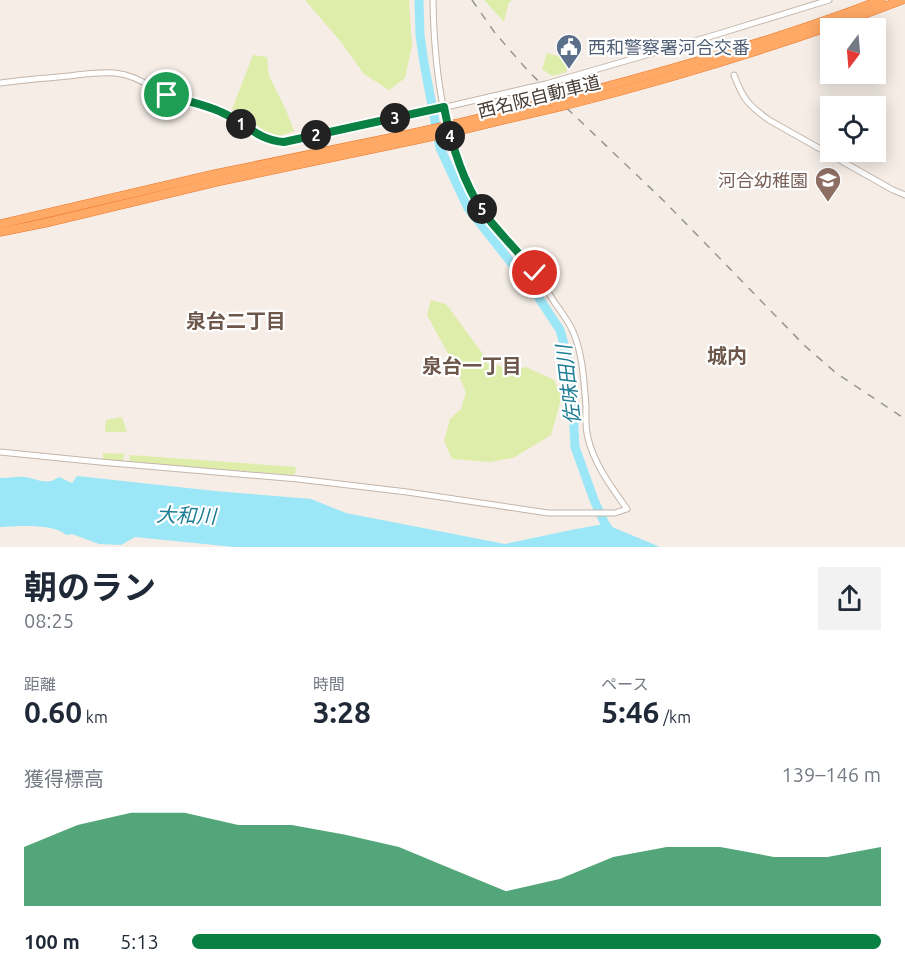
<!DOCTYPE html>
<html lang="ja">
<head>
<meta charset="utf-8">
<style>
	body { margin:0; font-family:Ubuntu,"Noto Sans JP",sans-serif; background:#f2f2f3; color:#1f2937; height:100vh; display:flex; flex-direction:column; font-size:22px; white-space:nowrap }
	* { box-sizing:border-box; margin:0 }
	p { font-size:20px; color:#747a83 }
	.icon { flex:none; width:33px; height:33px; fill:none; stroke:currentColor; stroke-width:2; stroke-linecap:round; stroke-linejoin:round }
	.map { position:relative; height:547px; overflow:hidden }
	.drawer { display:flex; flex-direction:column; background:#fff; flex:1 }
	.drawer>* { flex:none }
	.needle { width:39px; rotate:196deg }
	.buttons { position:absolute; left:820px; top:18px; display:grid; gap:12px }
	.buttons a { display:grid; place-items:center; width:66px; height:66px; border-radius:0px; background:#fff; box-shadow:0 3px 15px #0003; font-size:30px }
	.pin { position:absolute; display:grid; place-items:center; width:51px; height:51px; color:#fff; margin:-26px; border:3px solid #fff; border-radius:50%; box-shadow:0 2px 6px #0007 }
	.km { position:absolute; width:30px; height:30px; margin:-15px; border-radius:50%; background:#222; color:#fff; font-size:16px; line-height:30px; text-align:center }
	.round { display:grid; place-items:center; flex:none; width:63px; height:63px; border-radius:0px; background:#f2f2f3 }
	.head { display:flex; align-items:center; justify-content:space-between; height:102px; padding:0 24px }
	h1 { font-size:33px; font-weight:700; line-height:45px }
	.figures { display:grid; grid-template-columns:repeat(3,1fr); gap:9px; height:102px; padding:6px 24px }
	.figures div { display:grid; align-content:center }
	.figures b { font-size:30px; font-weight:700 }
	.figures small { font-size:16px; font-weight:400 }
	.figures p { font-size:16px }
	.chart { height:168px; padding:12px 24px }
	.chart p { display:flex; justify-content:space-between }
	.chart svg { width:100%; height:108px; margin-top:6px; fill:#0b8043; opacity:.7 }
	ul { padding:0 24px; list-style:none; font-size:20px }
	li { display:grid; grid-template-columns:96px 72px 1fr; align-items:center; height:45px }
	li i { height:15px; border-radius:8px; background:#0b8043 }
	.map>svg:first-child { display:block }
</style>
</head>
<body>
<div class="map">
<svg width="905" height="547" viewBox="0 0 905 547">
	<rect width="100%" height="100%" fill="#f5ede6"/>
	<g fill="#deedaa">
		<polygon points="305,0 409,0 412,46 405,78 389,90 364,74 341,42"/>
		<polygon points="484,0 513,0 509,2 504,22"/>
		<polygon points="547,53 565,58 567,72 552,76 542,69"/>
		<polygon points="253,55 267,57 269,76 286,110 294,131 279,136 265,131 232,109"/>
		<polygon points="431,300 446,304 488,361 511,371 526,367 554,380 562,396 551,435 513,458 490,462 452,459 444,441 450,419 461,409 466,392 451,359 427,315"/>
		<polygon points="122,417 127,432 105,432 106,420"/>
		<polygon points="103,453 125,454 122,462 104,460 103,459"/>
		<polygon points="130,455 296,467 295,474 293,475 131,462 129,461"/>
	</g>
	<path fill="#9ce7f7" d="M77,476L215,491L311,499L346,513L505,544L576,529L605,524L660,547H234L135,537L121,545L99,544L72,534L66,535C54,523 17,526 0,527V478C8,478 17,476 25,477C38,479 47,486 59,477L72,483Z"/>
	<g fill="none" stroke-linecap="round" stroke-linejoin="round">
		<polyline stroke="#9ce7f7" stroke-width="9" points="419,0 420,35 424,63 440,148 468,208 539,298 560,330 567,355 573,410 575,447 594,500 605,524 621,547"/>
		<g stroke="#c4b5aa" stroke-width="7">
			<g id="minor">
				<path d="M734,75C743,99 748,105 769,120L893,190L905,195"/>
				<path d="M0,83C23,80 46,78 69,76C84,74 100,72 115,73C137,75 150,88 170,96C185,102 202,104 218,110C242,120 256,140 284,142L416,114L532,87"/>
				<polyline points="546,84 715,35 829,0"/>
				<path d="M0,452L100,462L298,479L407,492L548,513H615L627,509C612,488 594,464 588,438C585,427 586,417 586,406C584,383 583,356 574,334C570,323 562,313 555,303C546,289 537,275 527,262C514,247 500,233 488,217C444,162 434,68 433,0"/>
			</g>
		</g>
		<g stroke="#ed7628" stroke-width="9">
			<g id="highway">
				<path d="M563,98C670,70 777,40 881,0"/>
				<path d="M567,105C681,76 792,42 902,0"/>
				<polyline points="455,124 548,102"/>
				<polyline points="457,131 554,108"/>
				<polyline points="0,224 215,174 414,133"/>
				<polyline points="0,232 45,223 216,182 415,140"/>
			</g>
		</g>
		<use href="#minor" stroke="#fff" stroke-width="5"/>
		<use href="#highway" stroke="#ffa966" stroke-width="8"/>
		<polyline stroke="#969696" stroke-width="1.5" stroke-dasharray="8 8" stroke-linecap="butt" points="472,0 495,33 530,73 665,202 804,345 836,373 905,419"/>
		<g stroke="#c4b5aa" stroke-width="7" stroke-linecap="butt">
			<polyline id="minor-bridge" points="532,87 546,84"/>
		</g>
		<g stroke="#ed7628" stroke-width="9" stroke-linecap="butt">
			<g id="highway-bridge">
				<polyline points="548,102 563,98"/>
				<polyline points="554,108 567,105"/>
				<polyline points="414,133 455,124"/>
				<polyline points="415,140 457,131"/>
			</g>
		</g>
		<use href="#minor-bridge" stroke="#fff" stroke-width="5"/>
		<use href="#highway-bridge" stroke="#ffa966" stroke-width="8"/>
	</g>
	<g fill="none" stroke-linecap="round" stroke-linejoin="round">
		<g stroke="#fff" stroke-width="12">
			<path id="route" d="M167,95C185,101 204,104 221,112C244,122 257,140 284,142L444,107C451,144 462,180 483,212C499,233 519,252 535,273"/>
		</g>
		<use href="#route" stroke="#0b8043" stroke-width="8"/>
	</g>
	<defs>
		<g id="civic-pin" transform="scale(1.35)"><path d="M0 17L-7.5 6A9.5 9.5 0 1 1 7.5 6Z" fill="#5c6f8a" stroke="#fff"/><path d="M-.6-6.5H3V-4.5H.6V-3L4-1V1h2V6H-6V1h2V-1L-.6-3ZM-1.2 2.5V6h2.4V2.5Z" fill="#fff"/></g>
		<g id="school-pin" transform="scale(1.35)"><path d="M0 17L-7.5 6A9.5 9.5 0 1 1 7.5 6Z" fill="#8d6e63" stroke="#fff"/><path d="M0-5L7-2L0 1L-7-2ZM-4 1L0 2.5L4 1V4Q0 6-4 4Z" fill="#fff"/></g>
	</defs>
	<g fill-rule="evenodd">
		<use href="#civic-pin" x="569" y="47"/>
		<use href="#school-pin" x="828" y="180"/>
	</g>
	<g text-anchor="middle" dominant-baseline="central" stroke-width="4.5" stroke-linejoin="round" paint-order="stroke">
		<g font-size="18" fill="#4e5e75" stroke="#fff" text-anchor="start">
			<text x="588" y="47">西和警察署河合交番</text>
		</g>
		<g font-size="18" fill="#483c34" stroke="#fff">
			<text transform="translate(539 96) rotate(-14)">西名阪自動車道</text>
		</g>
		<g font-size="18" fill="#785e54" stroke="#fff" text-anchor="end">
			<text x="808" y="180">河合幼稚園</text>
		</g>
		<g font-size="20" font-weight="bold" fill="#6c574a" stroke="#fff">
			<text x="236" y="320">泉台二丁目</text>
			<text x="727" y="355">城内</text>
			<text x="472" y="365">泉台一丁目</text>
		</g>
		<g font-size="20" font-style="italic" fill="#1e7d94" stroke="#fff">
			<text transform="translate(568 385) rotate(-97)">佐味田川</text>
			<text transform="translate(186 515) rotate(2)">大和川</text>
		</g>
	</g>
</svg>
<div class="buttons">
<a><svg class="needle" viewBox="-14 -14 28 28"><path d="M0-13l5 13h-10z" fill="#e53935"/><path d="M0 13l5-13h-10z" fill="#747a83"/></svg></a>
<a><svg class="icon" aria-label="locate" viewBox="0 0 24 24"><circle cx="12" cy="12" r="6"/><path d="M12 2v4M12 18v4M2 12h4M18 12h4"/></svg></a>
</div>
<div class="pin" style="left:167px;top:95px;background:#1e9e55"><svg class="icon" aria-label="arrive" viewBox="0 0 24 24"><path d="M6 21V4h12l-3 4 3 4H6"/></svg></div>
<div class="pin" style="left:535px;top:273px;background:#d93025"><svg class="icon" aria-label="check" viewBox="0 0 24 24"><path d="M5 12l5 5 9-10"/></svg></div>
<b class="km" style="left:241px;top:124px">1</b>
<b class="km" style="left:316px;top:135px">2</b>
<b class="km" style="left:395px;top:118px">3</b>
<b class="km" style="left:450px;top:136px">4</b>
<b class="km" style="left:482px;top:209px">5</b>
</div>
<section class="drawer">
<div class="head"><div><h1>朝のラン</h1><p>08:25</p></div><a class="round"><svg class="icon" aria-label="share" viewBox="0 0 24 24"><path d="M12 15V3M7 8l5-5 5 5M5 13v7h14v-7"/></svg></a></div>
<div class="figures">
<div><p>距離</p><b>0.60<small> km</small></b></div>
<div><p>時間</p><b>3:28</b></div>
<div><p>ペース</p><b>5:46<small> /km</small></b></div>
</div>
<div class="chart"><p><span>獲得標高</span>139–146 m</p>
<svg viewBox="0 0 160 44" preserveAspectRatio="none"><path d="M0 44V20L10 11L20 6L30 6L40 11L50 11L60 15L70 20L80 29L90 38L100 33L110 24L120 20L130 20L140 24L150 24L160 20V44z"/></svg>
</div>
<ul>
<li><b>100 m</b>5:13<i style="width:100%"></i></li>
</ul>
</section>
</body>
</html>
